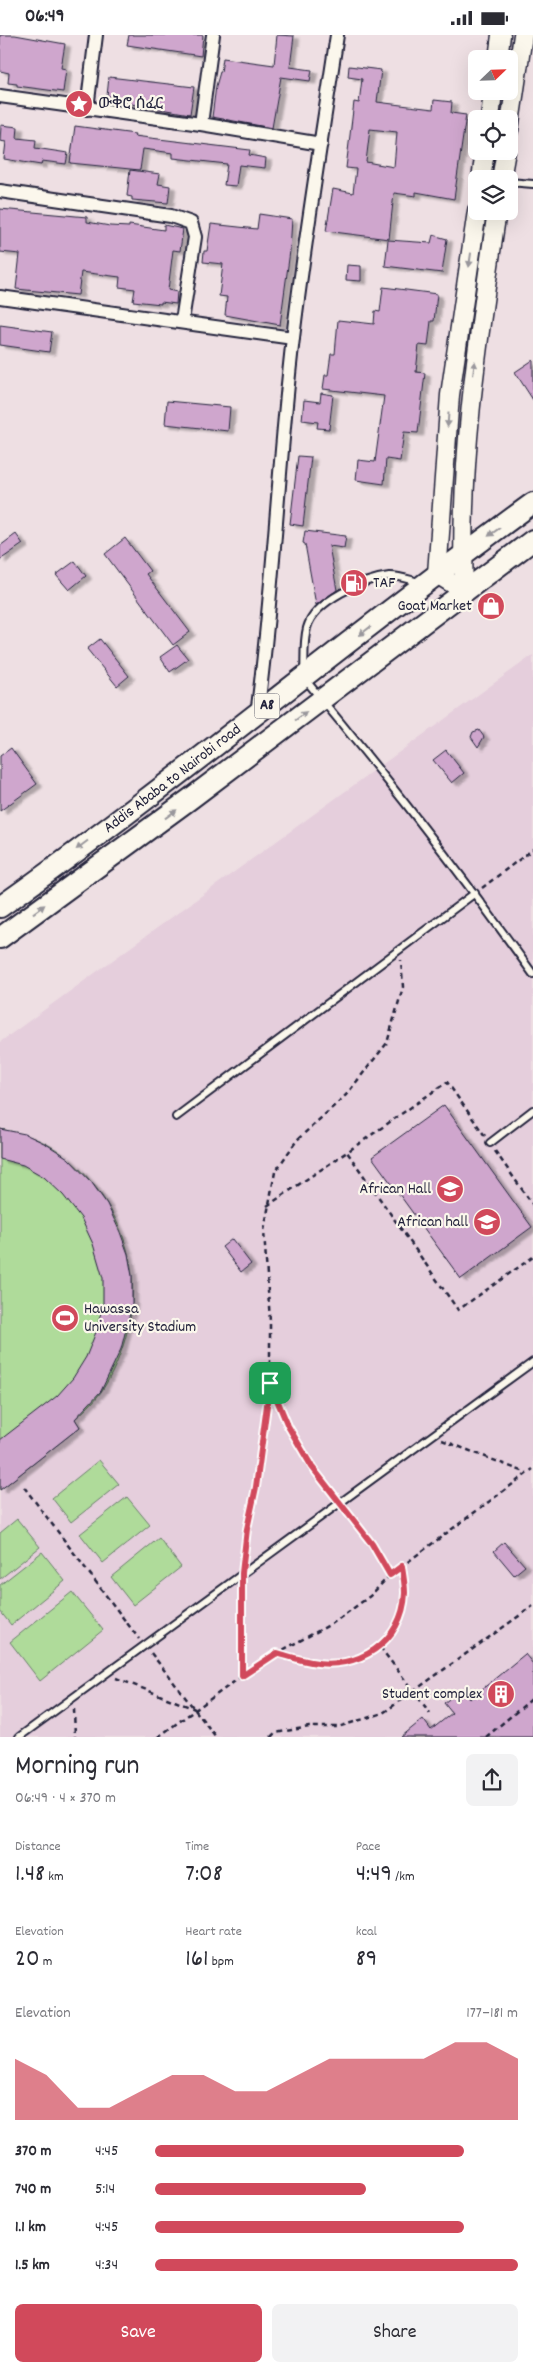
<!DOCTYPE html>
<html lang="en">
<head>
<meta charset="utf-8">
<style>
	body { margin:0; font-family:Dekko,"Noto Sans Ethiopic",sans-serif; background:#f2f2f3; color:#2b2b33; height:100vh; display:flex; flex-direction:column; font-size:19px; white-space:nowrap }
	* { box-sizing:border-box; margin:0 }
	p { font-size:16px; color:#7c7c81 }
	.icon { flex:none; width:28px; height:28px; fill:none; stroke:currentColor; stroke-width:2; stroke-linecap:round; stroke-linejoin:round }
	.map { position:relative; height:1702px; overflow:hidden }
	.details { display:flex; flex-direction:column; background:#fff; flex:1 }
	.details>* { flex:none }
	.needle { width:32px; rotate:67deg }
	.tools { position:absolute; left:468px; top:15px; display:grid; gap:10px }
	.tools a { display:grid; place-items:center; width:50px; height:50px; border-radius:8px; background:#fff; box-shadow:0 5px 20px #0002; font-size:25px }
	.pin { position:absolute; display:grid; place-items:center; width:42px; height:42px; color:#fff; margin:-21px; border-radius:10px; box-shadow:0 2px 8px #0006 }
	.round { display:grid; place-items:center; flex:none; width:52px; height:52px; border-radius:8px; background:#f2f2f3 }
	.overview { display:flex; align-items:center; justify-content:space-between; height:85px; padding:0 15px }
	h1 { font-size:28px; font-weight:600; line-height:38px }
	.figures { display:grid; grid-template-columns:repeat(3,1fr); gap:8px; height:85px; padding:5px 15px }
	.figures div { display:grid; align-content:center }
	.figures b { font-size:25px; font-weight:600 }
	.figures small { font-size:14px; font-weight:400 }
	.figures p { font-size:14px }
	.chart { height:140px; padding:10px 15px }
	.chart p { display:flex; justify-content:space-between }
	.chart svg { width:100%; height:90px; margin-top:5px; fill:#d1495b; opacity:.7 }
	.cta { display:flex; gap:10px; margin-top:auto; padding:10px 15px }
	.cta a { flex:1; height:58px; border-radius:8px; background:#d1495b; color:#fff; font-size:20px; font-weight:600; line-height:58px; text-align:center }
	.cta a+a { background:#f2f2f3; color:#2b2b33 }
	ul { padding:0 15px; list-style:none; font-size:16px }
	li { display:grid; grid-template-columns:80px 60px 1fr; align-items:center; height:38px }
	li i { height:12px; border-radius:6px; background:#d1495b }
	.status { display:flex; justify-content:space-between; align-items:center; height:35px; padding:0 25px; background:#fff; direction:ltr }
	.status svg { height:14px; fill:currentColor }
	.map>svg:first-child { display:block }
</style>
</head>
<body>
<div class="status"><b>06:49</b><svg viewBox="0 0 49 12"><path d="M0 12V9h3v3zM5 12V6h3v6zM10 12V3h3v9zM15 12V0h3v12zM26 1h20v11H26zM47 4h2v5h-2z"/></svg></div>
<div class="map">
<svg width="533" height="1702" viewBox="0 0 533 1702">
	<defs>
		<filter id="shadow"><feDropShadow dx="5.5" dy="3" stdDeviation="1" flood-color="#0004"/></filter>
	</defs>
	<rect width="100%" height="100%" fill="#eedfe3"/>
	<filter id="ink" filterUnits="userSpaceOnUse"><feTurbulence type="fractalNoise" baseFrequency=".02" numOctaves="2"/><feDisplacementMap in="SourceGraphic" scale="10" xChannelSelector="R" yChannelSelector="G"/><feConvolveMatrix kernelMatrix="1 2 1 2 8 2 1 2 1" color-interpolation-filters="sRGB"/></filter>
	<g filter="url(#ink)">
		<polygon fill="#e5cedc" points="533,620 533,1702 0,1702 0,1007"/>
		<g fill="#afdb9a" stroke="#687e6a">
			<path d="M0,1094C16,1097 32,1101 47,1109C92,1134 128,1190 132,1241C136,1279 122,1326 101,1357C94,1367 84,1376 75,1384L80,1392L0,1455Z"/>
			<polygon points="99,1425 119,1449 71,1487 52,1463"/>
			<polygon points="127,1462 150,1490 103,1528 80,1499"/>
			<polygon points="17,1484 40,1512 0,1544 0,1498"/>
			<polygon points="159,1503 181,1532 133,1570 111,1542"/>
			<polygon points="42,1517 65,1546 11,1590 0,1576 0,1550"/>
			<polygon points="72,1557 103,1595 40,1646 10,1607"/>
		</g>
		<g fill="#cfa6cd" stroke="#22223b" fill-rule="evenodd" filter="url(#shadow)">
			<polygon points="0,0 15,0 65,9 61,33 66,34 63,57 17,51 17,49 8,48 9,38 0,36"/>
			<polygon points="129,0 203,0 201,21 127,10"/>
			<polygon points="277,0 294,1 290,32 312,35 310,46 281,42 272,93 212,82 216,51 220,37 221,37 223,23 274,30"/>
			<path d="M349,31L381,35L377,67L433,74L434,65L452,67L451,78L466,80L454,164L416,157V161L394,158L389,204L326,196L333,154L353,158L356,134L346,133L354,67L359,68L362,44L348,42ZM370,94L397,97L394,132L366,127Z"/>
			<polygon points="109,42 194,52 190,79 119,67 119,62 107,61"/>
			<polygon points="1,90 18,92 17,103 36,105 35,113 68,118 66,129 42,126 41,130 4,124 6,107 0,106"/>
			<polygon points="75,91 135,99 134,101 250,115 249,120 266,123 265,133 239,130 236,151 224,150 227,129 173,123 173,118 143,114 140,135 70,128"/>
			<polygon points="130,135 160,139 158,149 170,151 168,168 132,165 132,162 127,161"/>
			<polygon points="0,174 87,182 87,187 110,191 129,192 129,190 164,195 164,190 183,194 180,216 173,215 168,255 177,257 176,269 161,267 161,269 133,266 135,254 119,252 120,242 81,237 78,260 16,254 20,219 0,217"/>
			<polygon points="259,179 292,184 290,216 280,290 225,280 227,262 219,261 223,229 203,227 204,216 207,216 211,189 257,194"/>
			<polygon points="433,200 447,204 442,238 385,231 388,205 431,208"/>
			<polygon points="347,230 361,231 361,246 346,245"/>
			<polygon points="383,252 437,259 434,286 431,286 428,311 419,310 416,337 425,338 418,398 404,397 400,426 386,424 384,449 356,445 358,425 375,427 384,361 323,354 325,340 328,340 331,319 335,319 338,285 374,289 375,276 380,277"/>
			<polygon points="0,290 52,297 49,317 0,310"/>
			<polygon points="533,325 533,365 515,337"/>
			<polygon points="321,358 333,360 329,394 317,393 318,387 302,385 304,365 320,367"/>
			<polygon points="167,366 230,372 228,396 165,389"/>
			<polygon points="298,421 311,422 303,491 290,489"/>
			<polygon points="305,496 346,501 344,513 329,511 337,555 316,570 305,509 303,508"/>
			<polygon points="16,499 23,509 0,525 0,511"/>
			<polygon points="125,503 150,536 146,539 190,597 173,610 105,519"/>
			<polygon points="75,526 86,541 69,555 56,540"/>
			<polygon points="100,604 129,641 117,651 87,614"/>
			<polygon points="177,610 188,624 170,637 160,622"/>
			<polygon points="479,695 484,702 478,712 471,702 473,697"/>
			<polygon points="11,713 37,749 0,776 0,721"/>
			<polygon points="446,715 464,738 452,748 433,725"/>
			<polygon points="444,1070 532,1192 461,1244 372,1122"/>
			<polygon points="0,1094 25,1099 46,1109 68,1123 92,1148 107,1169 120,1197 128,1219 132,1241 132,1270 121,1314 101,1356 75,1384 80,1392 0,1455 0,1405 57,1361 73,1343 86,1322 96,1297 103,1269 103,1243 93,1209 81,1183 63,1160 44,1142 23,1130 0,1124"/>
			<polygon points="232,1204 251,1229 241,1237 222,1212"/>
			<polygon points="504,1507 525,1531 514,1540 494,1516"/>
			<polygon points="525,1619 533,1629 533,1702 401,1702 423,1684 431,1695 452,1678 444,1668 462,1654 470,1664"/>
		</g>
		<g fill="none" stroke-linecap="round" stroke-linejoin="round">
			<g stroke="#22223b" stroke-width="10">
				<g id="service">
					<polyline points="509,147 533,149"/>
					<path d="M419,547C410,545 398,540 389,541C364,544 314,566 307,593C303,608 305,627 304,643C384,739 460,837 533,939"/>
					<polyline points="176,1082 475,858"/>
					<polyline points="490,1108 533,1075"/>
					<polyline points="19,1702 533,1327"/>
				</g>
			</g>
			<g stroke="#22223b" stroke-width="16">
				<g id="minor">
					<polyline points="0,61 201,89 321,109"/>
					<polyline points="87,74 96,0"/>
					<polyline points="201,89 213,0"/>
					<polyline points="0,156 171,181 191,188 195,202 182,286"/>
					<polyline points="0,262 293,303"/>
					<path d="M257,679C274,554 278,428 293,303C305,202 322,101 337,0"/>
				</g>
			</g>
			<g stroke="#22223b" stroke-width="21">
				<g id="secondary">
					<polyline points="498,24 501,0"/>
					<polyline points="490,84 493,56"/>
					<polyline points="509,95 523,0"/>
					<polyline points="481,144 485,116"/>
					<polyline points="501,144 506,116"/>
					<polyline points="464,556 437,539 450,360 477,176"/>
					<path d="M464,556C459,425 478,305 497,176"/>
				</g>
			</g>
			<g stroke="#22223b" stroke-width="24">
				<g id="trunk">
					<path id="s1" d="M0,872C182,743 352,599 533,468"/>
					<polyline points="0,903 190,764 533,505"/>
				</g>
			</g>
			<g stroke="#22223b" stroke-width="2.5" stroke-dasharray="5 4" stroke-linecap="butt">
				<polyline points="482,853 533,814"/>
				<polyline points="485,1101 447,1047 347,1117 458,1275 533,1222"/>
				<polyline points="495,1116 533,1170"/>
				<polyline points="267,1171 347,1117"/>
				<path d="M271,1349C289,1394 305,1423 335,1461"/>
				<polyline points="442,1405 527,1438"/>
				<polyline points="24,1452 139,1604"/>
				<polyline points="346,1475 372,1509 390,1540"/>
				<polyline points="244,1526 270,1348 270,1286 264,1196 275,1137 297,1105 346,1060 387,1008 403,952 401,925"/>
				<polyline points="380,1612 430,1678"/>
				<polyline points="151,1618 216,1702"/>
				<path d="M277,1618C288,1621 299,1625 311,1627C358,1637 403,1608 405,1558C405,1550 403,1540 401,1531"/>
				<polyline points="242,1641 242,1552"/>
				<polyline points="116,1643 195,1674"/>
				<polyline points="74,1674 75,1702"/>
				<polyline points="158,1702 242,1641 277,1618 333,1588 370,1561 390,1540 533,1434"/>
				<polyline points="271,1702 275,1698 309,1692 338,1692 383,1678 533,1571"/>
				<polyline points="486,1702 533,1663"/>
			</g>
			<use href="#service" stroke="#fbf7ec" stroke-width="6"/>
			<use href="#minor" stroke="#fbf7ec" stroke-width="12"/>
			<use href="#secondary" stroke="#fbf7ec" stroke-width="18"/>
			<use href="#trunk" stroke="#fbf7ec" stroke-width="20"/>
		</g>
		<defs><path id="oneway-solid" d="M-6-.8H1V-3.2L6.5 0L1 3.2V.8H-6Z" transform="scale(1.25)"/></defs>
		<g fill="#99979c">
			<use href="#oneway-solid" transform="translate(470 225) rotate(98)"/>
			<use href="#oneway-solid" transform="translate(474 333) rotate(-83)"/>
			<use href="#oneway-solid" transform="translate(448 385) rotate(94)"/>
			<use href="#oneway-solid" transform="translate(494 497) rotate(144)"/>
			<use href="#oneway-solid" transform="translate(365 596) rotate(142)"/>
			<use href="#oneway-solid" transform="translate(301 681) rotate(-37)"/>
			<use href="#oneway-solid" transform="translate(171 779) rotate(-36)"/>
			<use href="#oneway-solid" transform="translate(82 810) rotate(143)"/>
			<use href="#oneway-solid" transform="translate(39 874) rotate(-36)"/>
		</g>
	</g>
	<g fill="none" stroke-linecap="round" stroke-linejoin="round" filter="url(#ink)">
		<g stroke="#fff" stroke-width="10">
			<path id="route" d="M270,1348L288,1391L312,1432L372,1509L390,1540L402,1531C403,1540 405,1549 405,1558C403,1608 357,1636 311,1627C299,1625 288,1621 277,1618L242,1641V1538L247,1494L256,1452Z"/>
		</g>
		<use href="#route" stroke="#d1495b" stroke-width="6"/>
	</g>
	<defs>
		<g id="sight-disc" transform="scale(1.4375)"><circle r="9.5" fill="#d1495b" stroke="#fbf7ec"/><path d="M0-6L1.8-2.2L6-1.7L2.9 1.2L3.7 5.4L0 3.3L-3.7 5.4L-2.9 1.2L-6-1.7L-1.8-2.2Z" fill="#fff"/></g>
		<g id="fuel-disc" transform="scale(1.4375)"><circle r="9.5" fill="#d1495b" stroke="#fbf7ec"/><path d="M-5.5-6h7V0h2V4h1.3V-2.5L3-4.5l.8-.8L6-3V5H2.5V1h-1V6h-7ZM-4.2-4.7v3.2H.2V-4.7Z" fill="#fff"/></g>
		<g id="shop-disc" transform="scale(1.4375)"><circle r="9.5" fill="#d1495b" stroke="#fbf7ec"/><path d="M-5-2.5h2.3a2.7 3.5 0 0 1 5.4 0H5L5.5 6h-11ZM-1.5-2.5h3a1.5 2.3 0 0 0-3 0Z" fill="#fff"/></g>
		<g id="university-disc" transform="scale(1.4375)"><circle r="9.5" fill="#d1495b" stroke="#fbf7ec"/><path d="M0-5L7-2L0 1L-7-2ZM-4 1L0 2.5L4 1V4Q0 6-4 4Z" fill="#fff"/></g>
		<g id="stadium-disc" transform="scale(1.4375)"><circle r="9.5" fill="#d1495b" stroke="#fbf7ec"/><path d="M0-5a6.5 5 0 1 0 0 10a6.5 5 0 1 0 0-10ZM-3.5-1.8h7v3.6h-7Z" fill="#fff"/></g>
		<g id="building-disc" transform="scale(1.4375)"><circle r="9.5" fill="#d1495b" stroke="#fbf7ec"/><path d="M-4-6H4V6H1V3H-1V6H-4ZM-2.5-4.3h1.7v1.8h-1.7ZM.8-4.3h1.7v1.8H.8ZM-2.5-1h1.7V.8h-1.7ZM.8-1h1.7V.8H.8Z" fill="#fff"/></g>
	</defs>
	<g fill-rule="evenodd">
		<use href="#sight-disc" x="79" y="69"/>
		<use href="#fuel-disc" x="354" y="548"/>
		<use href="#shop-disc" x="491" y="571"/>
		<use href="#university-disc" x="450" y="1154"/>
		<use href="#university-disc" x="487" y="1187"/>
		<use href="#stadium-disc" x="65" y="1283"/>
		<use href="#building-disc" x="501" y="1659"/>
	</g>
	<g text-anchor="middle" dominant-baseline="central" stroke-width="4.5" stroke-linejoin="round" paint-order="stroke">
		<rect fill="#fbf7ec" stroke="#636270" stroke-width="1" x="254.5" y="658.5" width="25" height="25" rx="4"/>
		<g font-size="15" font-weight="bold" fill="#22223b">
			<text x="267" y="671">A8</text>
		</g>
		<g font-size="16" fill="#22223b" stroke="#fbf7ec" text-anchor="end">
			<text x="98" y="69" text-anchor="start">ውቅሮ ሰፈር</text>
			<text x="373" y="548" text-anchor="start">TAF</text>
			<text x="472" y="571">Goat Market</text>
			<text x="431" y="1154">African Hall</text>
			<text x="468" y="1187">African hall</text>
			<text x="84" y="1274" text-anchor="start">Hawassa<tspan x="84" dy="18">University Stadium</tspan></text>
			<text x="482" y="1659">Student complex</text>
		</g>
		<g font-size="16" fill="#22223b" stroke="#fbf7ec">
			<text stroke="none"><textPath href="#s1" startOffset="215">Addis Ababa to Nairobi road</textPath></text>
		</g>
	</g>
</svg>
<div class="tools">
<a><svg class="needle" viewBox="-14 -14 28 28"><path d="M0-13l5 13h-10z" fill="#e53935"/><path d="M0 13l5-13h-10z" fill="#7c7c81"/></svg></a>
<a><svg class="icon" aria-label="locate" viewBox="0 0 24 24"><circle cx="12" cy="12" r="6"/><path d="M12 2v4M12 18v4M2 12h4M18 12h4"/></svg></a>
<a><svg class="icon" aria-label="layers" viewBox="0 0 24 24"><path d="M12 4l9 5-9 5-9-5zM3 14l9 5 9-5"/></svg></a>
</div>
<div class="pin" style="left:270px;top:1348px;background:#1e9e55"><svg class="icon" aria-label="arrive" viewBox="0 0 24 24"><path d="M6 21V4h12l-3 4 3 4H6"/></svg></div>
</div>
<section class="details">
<div class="overview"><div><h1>Morning run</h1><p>06:49 · 4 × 370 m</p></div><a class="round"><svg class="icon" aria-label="share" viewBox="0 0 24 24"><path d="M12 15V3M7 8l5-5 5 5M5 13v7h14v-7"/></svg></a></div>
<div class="figures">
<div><p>Distance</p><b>1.48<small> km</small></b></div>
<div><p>Time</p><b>7:08</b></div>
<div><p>Pace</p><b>4:49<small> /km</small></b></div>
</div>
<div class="figures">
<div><p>Elevation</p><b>20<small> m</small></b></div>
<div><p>Heart rate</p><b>161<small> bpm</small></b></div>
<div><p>kcal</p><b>89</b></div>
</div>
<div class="chart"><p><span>Elevation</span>177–181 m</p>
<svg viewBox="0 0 160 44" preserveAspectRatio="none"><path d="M0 44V14L10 22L20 38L30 38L40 30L50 22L60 22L70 30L80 30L90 22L100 14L110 14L120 14L130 14L140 6L150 6L160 14V44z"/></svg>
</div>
<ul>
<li><b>370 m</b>4:45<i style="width:85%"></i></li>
<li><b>740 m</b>5:14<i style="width:58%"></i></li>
<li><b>1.1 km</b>4:45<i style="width:85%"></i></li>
<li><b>1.5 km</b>4:34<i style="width:100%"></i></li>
</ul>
<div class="cta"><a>Save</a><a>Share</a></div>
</section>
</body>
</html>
